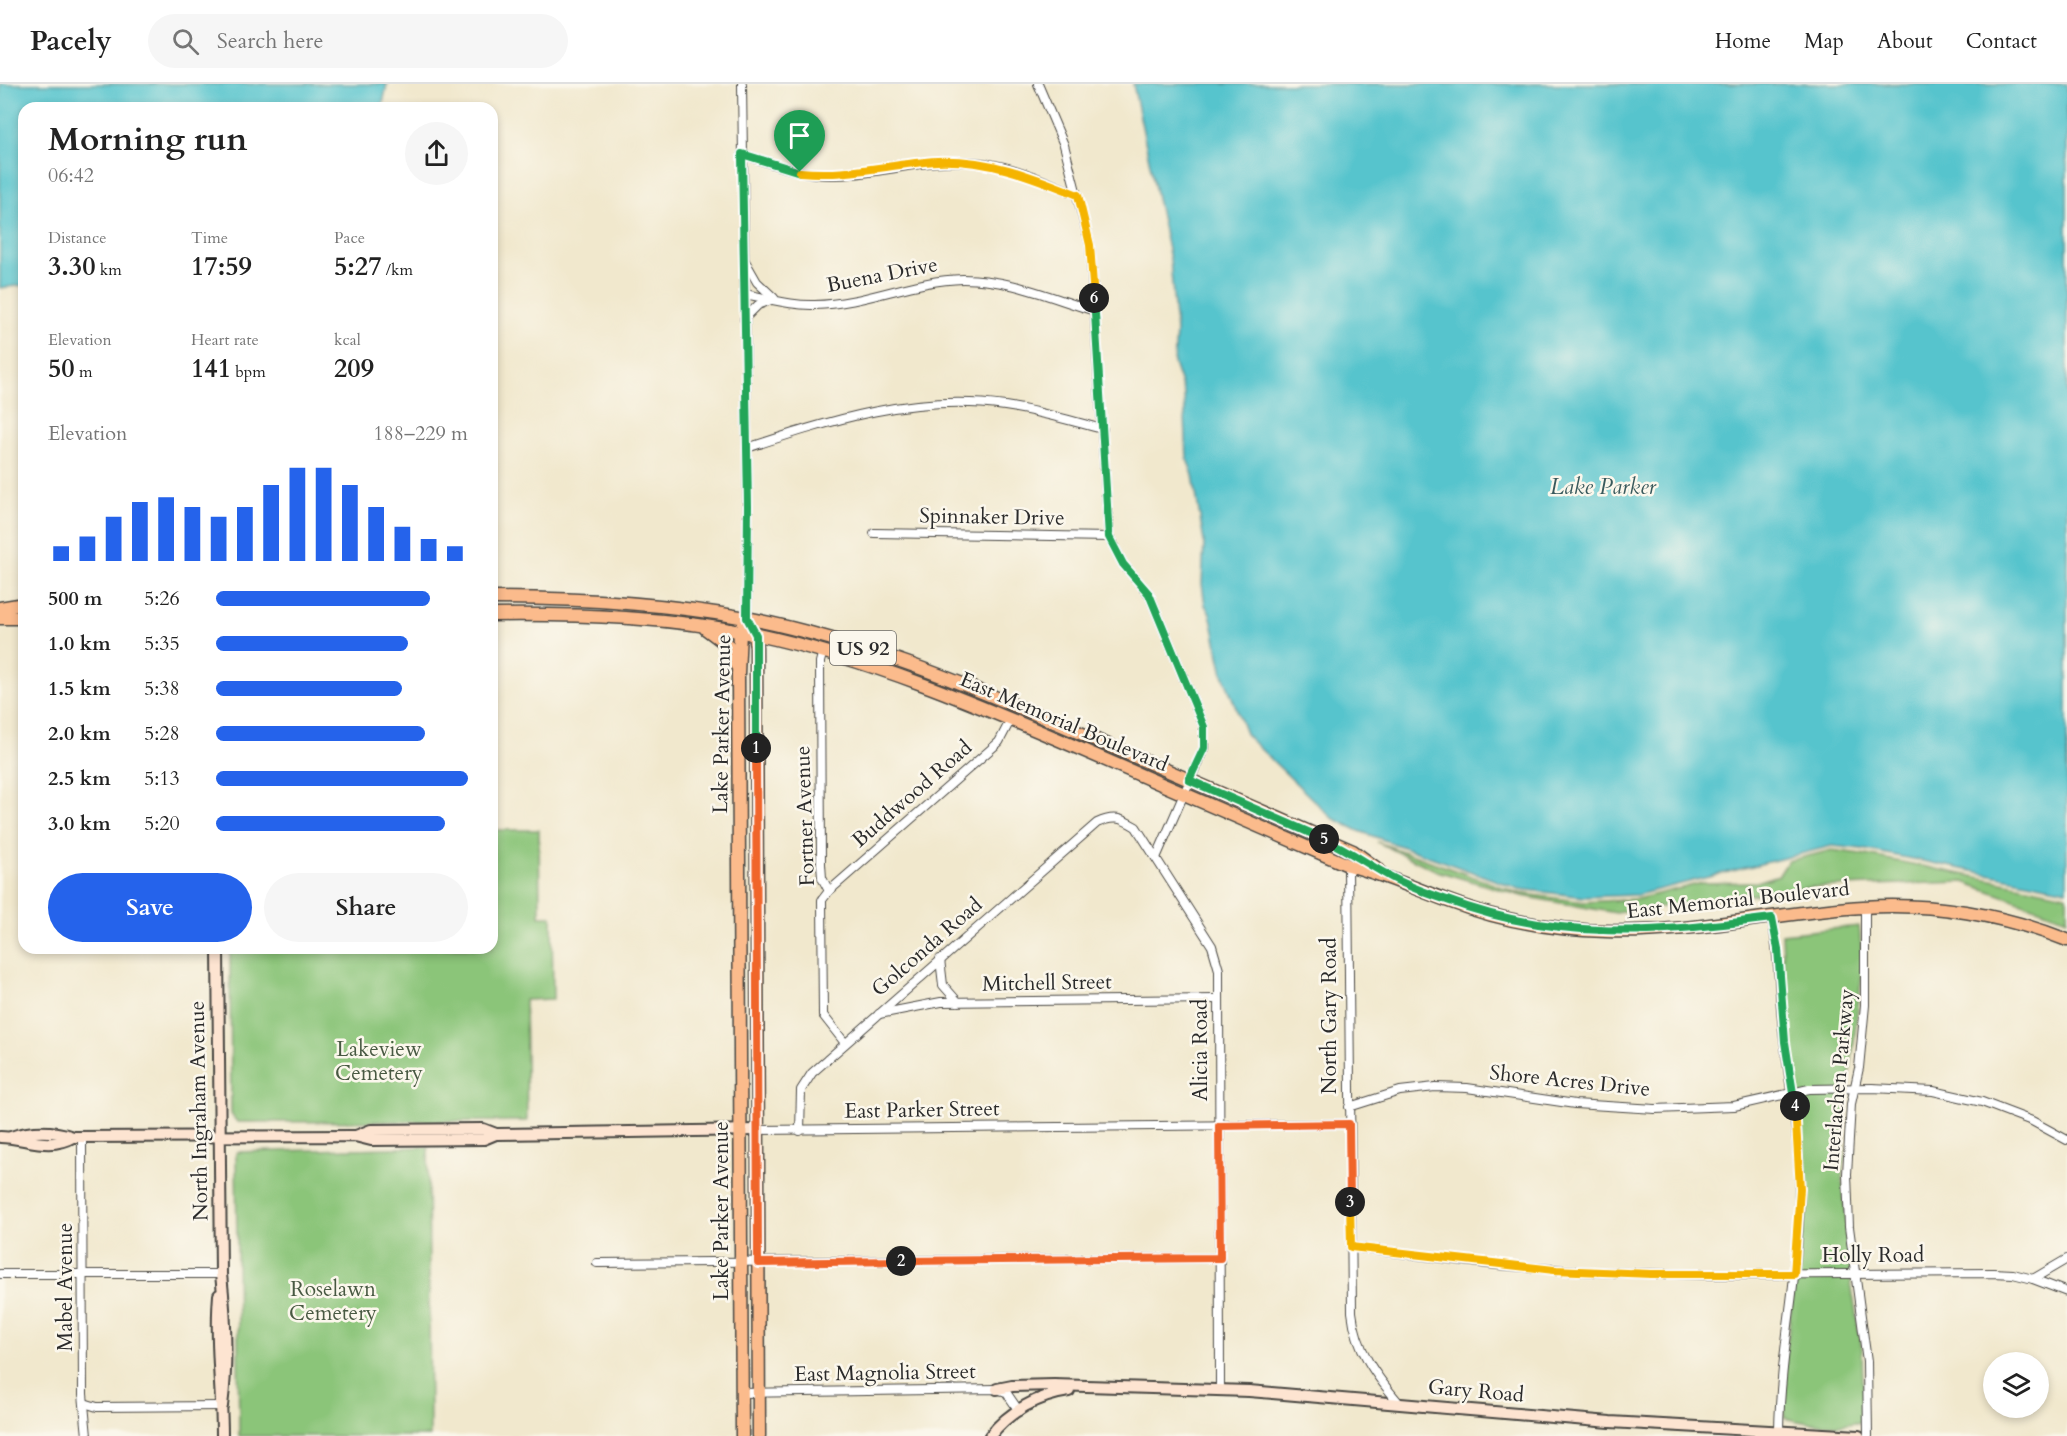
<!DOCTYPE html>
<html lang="en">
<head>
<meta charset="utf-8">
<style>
	body { margin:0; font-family:Cardo,serif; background:#f6f6f6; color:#222; height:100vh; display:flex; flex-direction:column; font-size:22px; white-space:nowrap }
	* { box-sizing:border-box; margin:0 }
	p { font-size:20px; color:#767676 }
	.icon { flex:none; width:33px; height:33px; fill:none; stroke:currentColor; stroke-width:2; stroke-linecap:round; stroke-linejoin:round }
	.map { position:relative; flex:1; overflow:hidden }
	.side { position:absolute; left:18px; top:18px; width:480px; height:852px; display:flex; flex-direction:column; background:#fff; border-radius:18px; box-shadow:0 3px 9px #0003 }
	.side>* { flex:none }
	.tools { position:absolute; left:1983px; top:1268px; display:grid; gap:12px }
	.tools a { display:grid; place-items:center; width:66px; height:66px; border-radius:50%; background:#fff; box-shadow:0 3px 9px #0003; font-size:30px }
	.pin { position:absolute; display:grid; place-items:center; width:51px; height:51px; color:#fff; margin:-62px -26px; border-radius:50% 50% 50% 0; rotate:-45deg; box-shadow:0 0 6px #0007 }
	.pin .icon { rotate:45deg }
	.km { position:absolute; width:30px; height:30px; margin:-15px; border-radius:50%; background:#222; color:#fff; font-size:16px; line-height:30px; text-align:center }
	.round { display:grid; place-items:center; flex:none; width:63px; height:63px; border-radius:32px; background:#f6f6f6 }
	.overview { display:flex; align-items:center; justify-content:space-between; height:102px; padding:0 30px }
	h1 { font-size:33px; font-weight:700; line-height:45px }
	.stats { display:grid; grid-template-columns:repeat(3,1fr); gap:9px; height:102px; padding:6px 30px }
	.stats div { display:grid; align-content:center }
	.stats b { font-size:26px; font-weight:700 }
	.stats small { font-size:16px; font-weight:400 }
	.stats p { font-size:16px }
	.chart { height:168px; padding:12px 30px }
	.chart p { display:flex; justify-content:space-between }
	.chart svg { width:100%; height:108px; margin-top:6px; stroke:#2563eb; stroke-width:6 }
	.action { display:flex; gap:12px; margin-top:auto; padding:12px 30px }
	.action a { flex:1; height:69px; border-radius:36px; background:#2563eb; color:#fff; font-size:24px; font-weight:700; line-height:69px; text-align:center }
	.action a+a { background:#f6f6f6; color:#222 }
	ul { padding:0 30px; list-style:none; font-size:20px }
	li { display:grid; grid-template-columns:96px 72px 1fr; align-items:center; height:45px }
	li i { height:15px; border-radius:8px; background:#2563eb }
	header { display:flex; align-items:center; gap:36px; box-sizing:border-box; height:84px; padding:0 30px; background:#fff; border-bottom:2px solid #e0e0e0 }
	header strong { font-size:28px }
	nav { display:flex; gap:33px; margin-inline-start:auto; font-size:21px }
	.search { width:420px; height:54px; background:#f6f6f6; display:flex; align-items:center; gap:15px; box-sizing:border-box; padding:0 21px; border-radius:33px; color:#767676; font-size:22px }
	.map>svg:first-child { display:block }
</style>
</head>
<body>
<header>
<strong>Pacely</strong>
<div class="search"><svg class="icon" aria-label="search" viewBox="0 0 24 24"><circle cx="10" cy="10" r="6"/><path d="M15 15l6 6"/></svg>Search here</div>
<nav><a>Home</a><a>Map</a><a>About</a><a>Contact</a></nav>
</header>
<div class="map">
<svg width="2067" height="1352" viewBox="0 0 2067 1352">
	<rect width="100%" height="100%" fill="#fbf7ec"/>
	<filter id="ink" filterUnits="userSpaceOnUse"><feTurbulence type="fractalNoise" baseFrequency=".0167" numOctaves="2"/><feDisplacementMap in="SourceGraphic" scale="12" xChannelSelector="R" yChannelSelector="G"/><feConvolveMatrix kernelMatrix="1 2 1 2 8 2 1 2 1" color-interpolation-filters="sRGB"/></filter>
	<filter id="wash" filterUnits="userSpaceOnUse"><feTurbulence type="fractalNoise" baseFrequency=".008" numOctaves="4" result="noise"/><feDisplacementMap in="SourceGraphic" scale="24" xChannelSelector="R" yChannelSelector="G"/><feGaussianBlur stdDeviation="1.35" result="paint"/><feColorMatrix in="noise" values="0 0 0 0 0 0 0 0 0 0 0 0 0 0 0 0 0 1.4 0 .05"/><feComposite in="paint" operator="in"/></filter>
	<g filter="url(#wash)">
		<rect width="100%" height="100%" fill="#f1e8cd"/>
		<g fill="#8bc579" stroke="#5b7852" stroke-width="1.5">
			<polygon points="492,746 539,746 540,832 552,832 553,915 525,916 527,1037 237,1038 231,1030 230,864 492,864"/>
			<polygon points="1377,758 1518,809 1584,818 1637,815 1702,799 1757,798 1779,791 1788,777 1832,766 1861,770 2067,811 2067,835 1964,798 1810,803 1616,829 1522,812 1437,787"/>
			<path d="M1859,842L1863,881L1845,1033L1843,1100L1851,1199L1862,1265L1864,1337C1839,1344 1809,1340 1784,1334L1786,1272L1803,1108L1801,1043L1786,945L1782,850Z"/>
			<polygon points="428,1063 430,1352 239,1352 236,1070 238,1068"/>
		</g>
		<g fill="#57c4cd" stroke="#41787c" stroke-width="1.5">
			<polygon points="0,0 387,0 382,24 24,24 24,201 0,204"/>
			<polygon points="1133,0 2067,0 2067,806 1862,765 1832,762 1637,811 1584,813 1519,805 1359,747 1332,734 1247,652 1223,590 1210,529 1205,521 1202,500 1204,458 1193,391 1187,375 1184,309 1174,280 1176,247 1170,175"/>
		</g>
	</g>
	<g filter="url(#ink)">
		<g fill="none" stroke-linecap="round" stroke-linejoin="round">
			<g stroke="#494743" stroke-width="10">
				<g id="street">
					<polyline points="742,0 748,438 747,534"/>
					<polyline points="1038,0 1064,61 1090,161 1109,453 1123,480 1149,510 1204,643 1204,664 1156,774"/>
					<path d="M742,70C771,79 800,91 831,91C883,91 927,72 982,79C1016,83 1047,98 1078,111"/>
					<polyline points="745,177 757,198 774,214"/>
					<path d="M744,210C768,214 791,222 815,221C866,220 912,196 963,195C1010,195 1051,214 1095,227"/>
					<polyline points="744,235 758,221 771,216"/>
					<path d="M747,364C832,336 915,309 1005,322C1039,327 1071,337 1103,345"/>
					<polyline points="874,449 1109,453"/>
					<polyline points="823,567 820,578 821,780 822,794 829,807"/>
					<path d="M1348,781L1352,1228C1356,1266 1376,1292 1400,1320"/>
					<polyline points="1865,822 1865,921 1859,984 1851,1020 1847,1090 1849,1143 1867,1277 1868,1352"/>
					<path d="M1772,834C1779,871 1779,909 1783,947C1791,1012 1803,1073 1799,1138C1795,1208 1780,1277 1779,1347"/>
					<polyline points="940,875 943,901 958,918"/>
					<polyline points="879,930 941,918 1218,915"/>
					<polyline points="845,959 823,931 822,816 829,807 999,658 1011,635"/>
					<polyline points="1349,1023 1400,1007 1435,1003 1467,1004 1575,1020 1655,1025 1734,1022 1809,1005 1872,1004 1933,1007 1982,1018 2032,1037 2067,1056"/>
					<polyline points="758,1046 1349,1040"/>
					<path d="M800,1047L801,1006L812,989L1097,739C1114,731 1121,734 1136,743L1212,862L1219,886L1220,1306"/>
					<polyline points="82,1054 83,1310 87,1352"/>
					<polyline points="1351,1163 1497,1181 1592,1188 1713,1191 1993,1189 2013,1190 2033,1195 2067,1175"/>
					<polyline points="597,1179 1220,1174"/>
					<polyline points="0,1190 221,1190"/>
					<polyline points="2033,1195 2067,1208"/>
					<polyline points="742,1309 997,1305 1006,1308 1019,1327"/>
					<polyline points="84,1319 97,1323 222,1322"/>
				</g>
			</g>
			<g stroke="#494743" stroke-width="14">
				<g id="secondary">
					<path d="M218,864L221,1190C226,1235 228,1277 222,1322"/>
					<polyline points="356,1052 371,1046 483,1045 496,1050 758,1046"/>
					<path d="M0,1053C24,1053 49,1067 73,1053"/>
					<path d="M11,1053C30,1046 54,1046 73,1053L355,1052L371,1056L484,1055L496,1050"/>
					<path d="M219,1211C215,1259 222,1305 222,1352"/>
					<polyline points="997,1305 1012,1302 1054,1301 1249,1307 1610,1338 1859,1352"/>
					<path d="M990,1352C1008,1328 1039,1311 1069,1307"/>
				</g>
			</g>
			<g stroke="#494743" stroke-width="15">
				<g id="primary">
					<path d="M492,514C577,514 662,519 746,534C860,556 966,600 1073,646C1166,686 1260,726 1353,767L1379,786"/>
					<polyline points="0,524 24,520"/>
					<path d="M492,531C581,530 671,533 758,551C870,575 973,619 1078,664C1168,703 1258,742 1348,781C1383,790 1413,804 1446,816C1496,835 1552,846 1606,847C1692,850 1776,828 1863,823C1931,818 2004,831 2067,856"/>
					<polyline points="0,534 24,534"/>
					<polyline points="706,545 729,562 736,581"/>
					<polyline points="753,546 756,563 759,1352"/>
					<polyline points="742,1352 738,590 740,548 744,541"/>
				</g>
			</g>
			<use href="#street" stroke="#fff" stroke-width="8"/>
			<use href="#secondary" stroke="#fde4d1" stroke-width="10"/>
			<use href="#primary" stroke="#fbbb8c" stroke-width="12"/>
		</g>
	</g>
	<g fill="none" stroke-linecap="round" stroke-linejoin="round" filter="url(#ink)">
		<g stroke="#fff" stroke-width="12">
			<polyline id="split-1" points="756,664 756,551 747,534 748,422 742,70 800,88"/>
		</g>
		<g stroke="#fff" stroke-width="12">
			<polyline id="split-2" points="756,664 758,1179 901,1177"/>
		</g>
		<g stroke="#fff" stroke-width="12">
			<polyline id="split-3" points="901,1177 1220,1174 1219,1042 1349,1040 1350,1118"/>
		</g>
		<g stroke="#fff" stroke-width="12">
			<polyline id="split-4" points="1350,1118 1351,1163 1554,1186 1651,1190 1794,1190 1800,1105 1795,1022"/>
		</g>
		<g stroke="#fff" stroke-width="12">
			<path id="split-5" d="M1324,755C1346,765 1363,777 1384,789C1402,800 1426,809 1447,816C1559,858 1657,849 1772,834L1778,865L1785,958L1795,1022"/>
		</g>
		<g stroke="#fff" stroke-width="12">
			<polyline id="split-6" points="1094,214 1109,453 1123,480 1149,510 1204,643 1204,664 1189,696 1324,755"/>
		</g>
		<g stroke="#fff" stroke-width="12">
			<path id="split-7" d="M800,88C850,93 888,80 937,77C988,75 1031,92 1078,111L1090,161L1094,214"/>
		</g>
		<use href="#split-1" stroke="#22a559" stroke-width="8"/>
		<use href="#split-2" stroke="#f0652b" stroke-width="8"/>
		<use href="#split-3" stroke="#f0652b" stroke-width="8"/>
		<use href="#split-4" stroke="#f5b400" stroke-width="8"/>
		<use href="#split-5" stroke="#22a559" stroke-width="8"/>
		<use href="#split-6" stroke="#22a559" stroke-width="8"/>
		<use href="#split-7" stroke="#f5b400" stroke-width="8"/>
	</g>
	<g text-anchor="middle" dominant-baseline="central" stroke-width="5" stroke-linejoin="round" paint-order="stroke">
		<rect fill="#fbf7ec" stroke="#696865" stroke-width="1.5" x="830" y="547" width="66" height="34" rx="4.5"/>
		<g font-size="20" font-weight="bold" fill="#2b2b2b">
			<text x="863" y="564">US 92</text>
		</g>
		<g font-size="21" fill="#2b2b2b" stroke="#fbf7ec">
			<text transform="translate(882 191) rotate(-11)">Buena Drive</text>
			<text transform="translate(992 433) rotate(1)">Spinnaker Drive</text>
			<text transform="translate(1064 638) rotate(23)">East Memorial Boulevard</text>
			<text transform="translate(722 640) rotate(-89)">Lake Parker Avenue</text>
			<text transform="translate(912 710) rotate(-41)">Buddwood Road</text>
			<text transform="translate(805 732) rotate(-92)">Fortner Avenue</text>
			<text transform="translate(1738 816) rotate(-6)">East Memorial Boulevard</text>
			<text transform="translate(927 863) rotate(-41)">Golconda Road</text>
			<text transform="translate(1047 899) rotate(-1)">Mitchell Street</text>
			<text transform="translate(1329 932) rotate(-90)">North Gary Road</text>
			<text transform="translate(1200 966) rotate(-90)">Alicia Road</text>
			<text transform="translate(1839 996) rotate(-85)">Interlachen Parkway</text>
			<text transform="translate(1570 997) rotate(6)">Shore Acres Drive</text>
			<text transform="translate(922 1026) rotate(-1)">East Parker Street</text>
			<text transform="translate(199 1027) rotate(-91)">North Ingraham Avenue</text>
			<text transform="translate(721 1127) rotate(-90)">Lake Parker Avenue</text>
			<text x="1873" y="1171">Holly Road</text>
			<text transform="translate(65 1203) rotate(-90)">Mabel Avenue</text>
			<text transform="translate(885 1289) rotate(-1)">East Magnolia Street</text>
			<text transform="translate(1476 1307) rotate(5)">Gary Road</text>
		</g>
		<g font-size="21" fill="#485942" stroke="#fbf7ec">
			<text x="379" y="965">Lakeview<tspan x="379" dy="24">Cemetery</tspan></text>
			<text x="333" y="1205">Roselawn<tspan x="333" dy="24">Cemetery</tspan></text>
		</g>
		<g font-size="22" font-style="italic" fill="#38595c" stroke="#fbf7ec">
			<text x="1603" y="403">Lake Parker</text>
		</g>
	</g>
</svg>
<div class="tools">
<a><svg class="icon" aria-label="layers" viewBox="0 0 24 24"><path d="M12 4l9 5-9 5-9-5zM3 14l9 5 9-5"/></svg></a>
</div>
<div class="pin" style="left:800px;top:88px;background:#1e9e55"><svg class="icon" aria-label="arrive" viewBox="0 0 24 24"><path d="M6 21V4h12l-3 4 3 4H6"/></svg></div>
<b class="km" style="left:756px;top:664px">1</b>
<b class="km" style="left:901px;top:1177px">2</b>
<b class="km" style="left:1350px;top:1118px">3</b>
<b class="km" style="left:1795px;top:1022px">4</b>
<b class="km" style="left:1324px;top:755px">5</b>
<b class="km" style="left:1094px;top:214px">6</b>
<section class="side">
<div class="overview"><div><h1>Morning run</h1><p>06:42</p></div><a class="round"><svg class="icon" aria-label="share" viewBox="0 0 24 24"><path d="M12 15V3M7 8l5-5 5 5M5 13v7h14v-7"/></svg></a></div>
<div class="stats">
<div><p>Distance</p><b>3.30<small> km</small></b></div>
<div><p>Time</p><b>17:59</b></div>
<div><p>Pace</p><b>5:27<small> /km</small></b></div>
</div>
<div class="stats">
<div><p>Elevation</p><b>50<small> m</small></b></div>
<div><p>Heart rate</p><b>141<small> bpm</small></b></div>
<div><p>kcal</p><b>209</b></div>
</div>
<div class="chart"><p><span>Elevation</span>188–229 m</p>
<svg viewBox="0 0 160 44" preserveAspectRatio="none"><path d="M5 44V38M15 44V34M25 44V26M35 44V20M45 44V18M55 44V22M65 44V26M75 44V22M85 44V13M95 44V6M105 44V6M115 44V13M125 44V22M135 44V30M145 44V35M155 44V38"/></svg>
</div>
<ul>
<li><b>500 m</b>5:26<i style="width:85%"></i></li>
<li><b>1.0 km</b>5:35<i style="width:76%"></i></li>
<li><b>1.5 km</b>5:38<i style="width:74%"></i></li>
<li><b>2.0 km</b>5:28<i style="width:83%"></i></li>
<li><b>2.5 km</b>5:13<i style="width:100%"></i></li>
<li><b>3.0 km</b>5:20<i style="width:91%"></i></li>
</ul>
<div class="action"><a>Save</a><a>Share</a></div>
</section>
</div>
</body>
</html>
